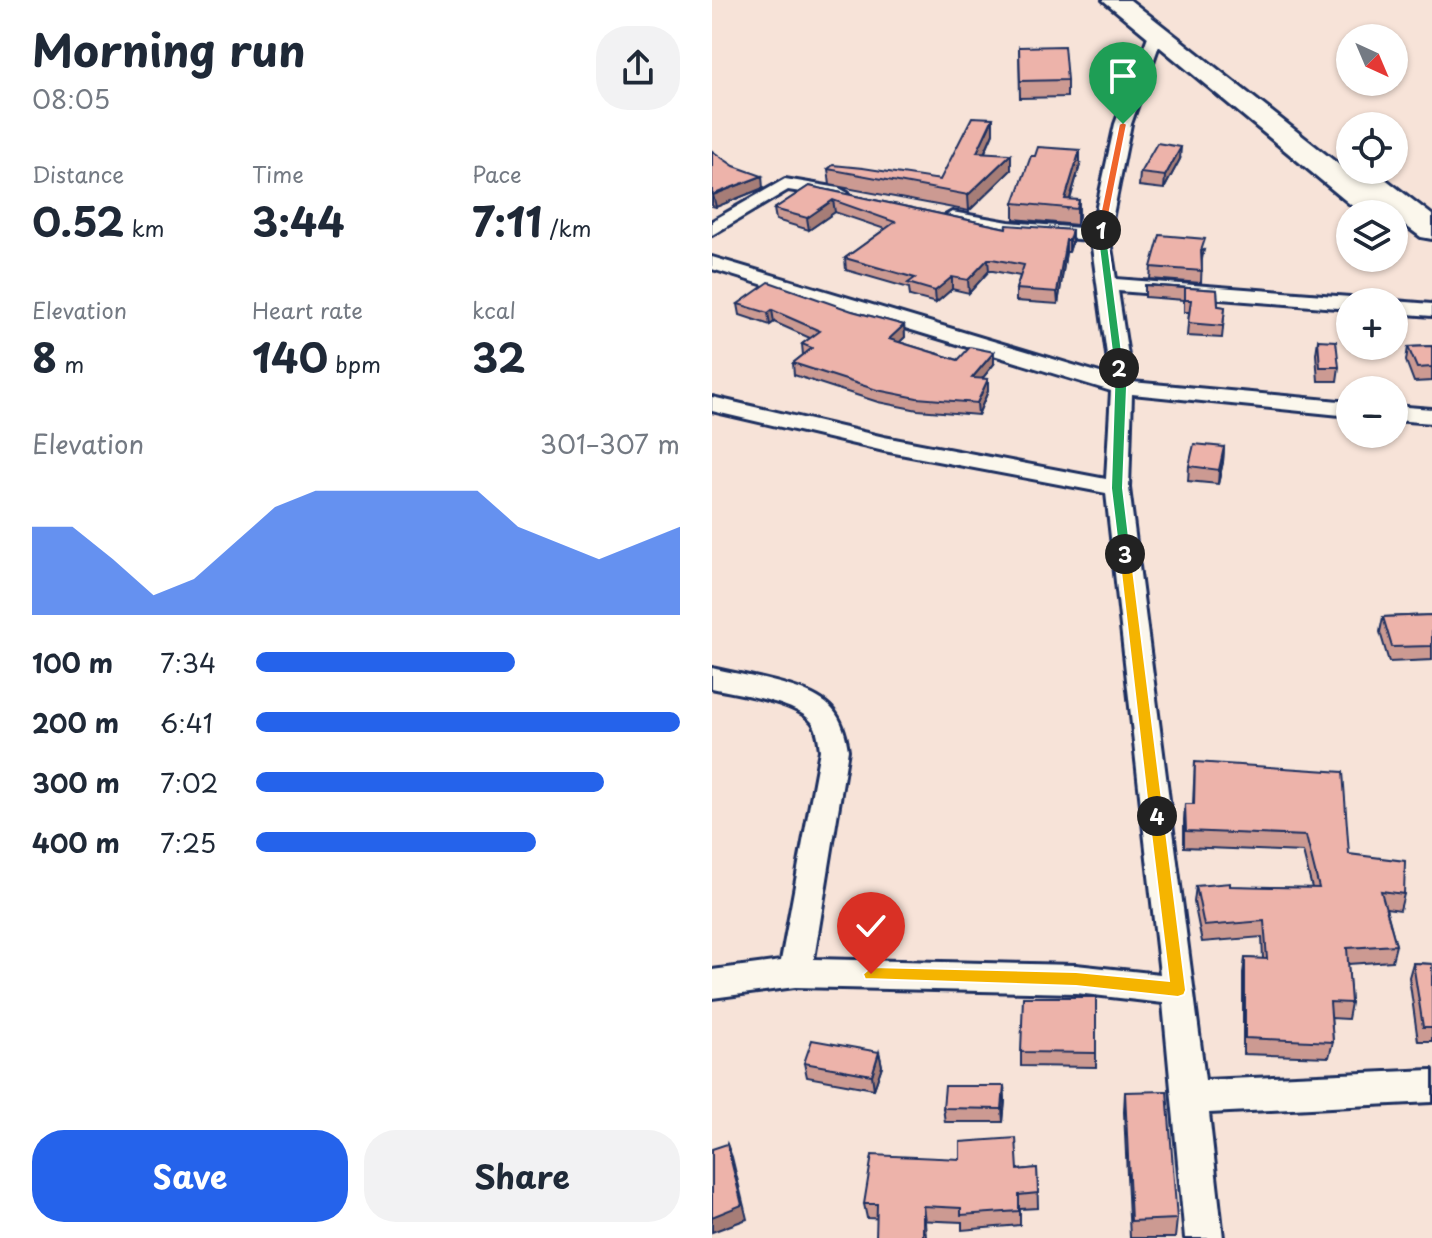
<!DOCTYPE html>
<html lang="en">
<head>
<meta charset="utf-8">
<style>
	body { margin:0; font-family:"Playpen Sans",sans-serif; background:#f2f2f3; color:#1f2937; height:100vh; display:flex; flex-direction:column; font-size:30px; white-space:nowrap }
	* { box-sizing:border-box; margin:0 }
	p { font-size:26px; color:#747a83 }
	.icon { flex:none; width:44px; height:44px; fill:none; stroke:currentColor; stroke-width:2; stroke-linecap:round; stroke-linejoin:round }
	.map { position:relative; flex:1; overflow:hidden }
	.sheet { display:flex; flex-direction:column; background:#fff; width:712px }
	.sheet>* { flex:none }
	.needle { width:52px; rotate:136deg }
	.buttons { position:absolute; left:624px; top:24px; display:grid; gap:16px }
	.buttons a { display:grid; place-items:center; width:72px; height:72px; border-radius:50%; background:#fff; box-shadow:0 2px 6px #0004; font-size:40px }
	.pin { position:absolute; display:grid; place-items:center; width:68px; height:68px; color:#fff; margin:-82px -34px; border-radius:50% 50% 50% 0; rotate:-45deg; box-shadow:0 0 8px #0007 }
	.pin .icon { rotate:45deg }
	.km { position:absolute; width:40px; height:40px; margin:-20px; border-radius:50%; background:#222; color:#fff; font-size:22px; line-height:40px; text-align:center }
	.round { display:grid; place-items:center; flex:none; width:84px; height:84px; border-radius:32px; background:#f2f2f3 }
	.head { display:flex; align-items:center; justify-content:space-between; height:136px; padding:0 32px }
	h1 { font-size:44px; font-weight:700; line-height:60px }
	.metrics { display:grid; grid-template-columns:repeat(3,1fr); gap:12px; height:136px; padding:8px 32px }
	.metrics div { display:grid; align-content:center }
	.metrics b { font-size:40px; font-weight:700 }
	.metrics small { font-size:22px; font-weight:400 }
	.metrics p { font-size:22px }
	.chart { height:224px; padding:16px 32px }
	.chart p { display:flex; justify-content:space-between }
	.chart svg { width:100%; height:144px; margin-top:8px; fill:#2563eb; opacity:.7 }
	.cta { display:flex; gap:16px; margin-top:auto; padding:16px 32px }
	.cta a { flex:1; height:92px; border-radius:32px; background:#2563eb; color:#fff; font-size:32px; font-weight:700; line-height:92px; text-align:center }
	.cta a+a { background:#f2f2f3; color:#1f2937 }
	ul { padding:0 32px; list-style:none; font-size:26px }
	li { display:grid; grid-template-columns:128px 96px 1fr; align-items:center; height:60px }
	li i { height:20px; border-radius:10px; background:#2563eb }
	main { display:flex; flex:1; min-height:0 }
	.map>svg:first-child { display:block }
</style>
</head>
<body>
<main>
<section class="sheet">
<div class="head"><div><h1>Morning run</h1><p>08:05</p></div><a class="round"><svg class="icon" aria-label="share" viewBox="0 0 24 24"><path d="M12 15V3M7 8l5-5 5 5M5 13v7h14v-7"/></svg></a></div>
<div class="metrics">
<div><p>Distance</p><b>0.52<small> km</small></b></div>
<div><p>Time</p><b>3:44</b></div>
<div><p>Pace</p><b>7:11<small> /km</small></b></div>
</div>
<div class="metrics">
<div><p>Elevation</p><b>8<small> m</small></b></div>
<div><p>Heart rate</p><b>140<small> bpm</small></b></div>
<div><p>kcal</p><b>32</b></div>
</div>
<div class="chart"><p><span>Elevation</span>301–307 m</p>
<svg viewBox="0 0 160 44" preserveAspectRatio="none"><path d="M0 44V17L10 17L20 27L30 38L40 33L50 22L60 11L70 6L80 6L90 6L100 6L110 6L120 17L130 22L140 27L150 22L160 17V44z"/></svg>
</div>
<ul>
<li><b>100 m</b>7:34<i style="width:61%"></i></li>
<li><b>200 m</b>6:41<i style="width:100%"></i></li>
<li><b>300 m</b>7:02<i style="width:82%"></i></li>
<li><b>400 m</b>7:25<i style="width:66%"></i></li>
</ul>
<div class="cta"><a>Save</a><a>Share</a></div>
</section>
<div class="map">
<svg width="720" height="1238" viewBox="0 0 720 1238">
	<rect width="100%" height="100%" fill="#f7e3d8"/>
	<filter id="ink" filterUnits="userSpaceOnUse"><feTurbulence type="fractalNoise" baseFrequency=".0125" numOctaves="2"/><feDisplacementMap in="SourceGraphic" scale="16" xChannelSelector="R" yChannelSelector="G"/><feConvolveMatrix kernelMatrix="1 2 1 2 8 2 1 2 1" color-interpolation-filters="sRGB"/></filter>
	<g filter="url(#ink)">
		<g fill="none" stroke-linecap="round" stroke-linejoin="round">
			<g stroke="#1b2f5e" stroke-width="6">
				<g id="street">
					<path d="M445,27L452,31L419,124L397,235L404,279L638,297L647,302H638V309L406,291L420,382L638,402V416L420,394L417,488L493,1080L720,1070V1102L497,1113L511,1238H473L451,1003L364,993L83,987L0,998V970L69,961L108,750C107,742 106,732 102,725C89,702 25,694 0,688V668C31,676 99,684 120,709C130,720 134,736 136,750L102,959L364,965L448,974L394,493L172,451L0,411V397L172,437L394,479L399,391L0,269V257L398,376L379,240L297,234L234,221L231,217L240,212L297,222L380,229L403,124L438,31Z"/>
					<polygon points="73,179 127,188 136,193 127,198 76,190 0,235 0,221"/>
					<polygon points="682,301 720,304 720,316 682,313 682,302 678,302"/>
					<polygon points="682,406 720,409 720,423 682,420"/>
				</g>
			</g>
			<g stroke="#1b2f5e" stroke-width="6">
				<polygon id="highway" points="391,0 418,0 640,175 646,170 663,171 720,215 720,239 709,237 682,217 682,214 650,214"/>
			</g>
			<use href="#street" fill="#fbf7ec" fill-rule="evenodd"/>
			<use href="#highway" fill="#fbf7ec" fill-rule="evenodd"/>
		</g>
		<g fill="#cc9a92" stroke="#1b2f5e" stroke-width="2">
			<polygon points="307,47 355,80 355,97 308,98"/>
			<polygon points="281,133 273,152 299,170 257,211 118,185 116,169 228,180"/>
			<polygon points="0,151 51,188 4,207 0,206"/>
			<polygon points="468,159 452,189 427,186 428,173"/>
			<polygon points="368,165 358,200 367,200 367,216 365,225 302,219 302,203"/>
			<polygon points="97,186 294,228 360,230 360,242 357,252 354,252 346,304 304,301 304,289 308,276 281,271 277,271 257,293 240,289 224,303 198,296 197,288 134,270 133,258 173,229 123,212 97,230 64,220 62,209"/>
			<polygon points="492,250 490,259 489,283 438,279 439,267"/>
			<polygon points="433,285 505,290 506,306 513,307 510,338 475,336 477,312 472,312 472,300 433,297"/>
			<polygon points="26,304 140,311 192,325 193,337 187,342 246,360 282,364 270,379 276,391 266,415 206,410 166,402 82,375 81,363 91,355 90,344 98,338 62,322 58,325 28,315"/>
			<polygon points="606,340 627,367 625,381 606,381 604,354"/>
			<polygon points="720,346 720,381 702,382 694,361 696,347"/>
			<polygon points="512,447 511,462 506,484 476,481 477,466"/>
			<polygon points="720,615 720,660 677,662 668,632 671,617"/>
			<polygon points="483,762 637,854 692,894 688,910 674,908 684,945 680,961 636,964 639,1003 636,1019 619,1018 621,1042 617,1057 531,1054 531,973 533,958 551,959 550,937 490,942 482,902 484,886 600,888 591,852 472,847 472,820 473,804 481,804"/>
			<polygon points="701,963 720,964 720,1041 706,1041 697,977"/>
			<polygon points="384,997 384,1067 309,1066 309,1052"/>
			<polygon points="167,1052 170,1066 162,1089 95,1077 92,1063"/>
			<polygon points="292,1086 293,1100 291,1122 233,1122 231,1108"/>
			<polygon points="413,1092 465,1219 463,1238 418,1238 412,1112"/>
			<polygon points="325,1168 326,1208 308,1209 308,1225 250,1230 250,1222 155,1218 152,1204 306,1170"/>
		</g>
		<g fill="#a67d77" stroke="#1b2f5e" stroke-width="2">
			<polygon points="281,118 281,133 266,167 265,152"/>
			<polygon points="469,147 468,159 452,189 453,176"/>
			<polygon points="368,150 368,165 355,208 353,199"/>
			<polygon points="299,154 299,170 257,211 256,195"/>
			<polygon points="50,176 51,188 4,207 1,195"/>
			<polygon points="121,200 123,212 97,230 95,218"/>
			<polygon points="367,200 367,216 365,225 365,209"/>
			<polygon points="360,230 360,242 357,252 357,240"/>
			<polygon points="354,240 354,252 346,304 345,292"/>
			<polygon points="276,259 277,271 257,293 256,280"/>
			<polygon points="240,277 240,289 224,303 223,291"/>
			<polygon points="60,310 62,322 58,325 56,313"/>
			<polygon points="192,325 193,337 178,351 177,339"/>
			<polygon points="282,352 282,364 261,390 260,378"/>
			<polygon points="276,379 276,391 266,415 265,403"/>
			<polygon points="512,447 511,462 506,484 507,470"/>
			<polygon points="167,1052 170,1066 162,1089 160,1075"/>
			<polygon points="292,1086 293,1100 291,1122 290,1109"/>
			<polygon points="15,1144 20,1157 35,1219 0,1232 0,1217"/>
			<polygon points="211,1206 213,1221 214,1238 211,1238"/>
		</g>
		<g fill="#edb3aa" stroke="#1b2f5e" stroke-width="2">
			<polygon points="352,46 355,80 308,81 307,47"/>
			<polygon points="260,117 281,118 265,152 299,154 256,195 116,169 121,165 151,168 228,180"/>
			<polygon points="445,143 469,147 453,176 428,173"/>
			<polygon points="326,147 368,150 353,199 367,200 365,209 302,203 319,156 323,156"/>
			<polygon points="0,151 22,166 50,176 0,195"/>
			<polygon points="97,186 294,228 295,225 360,230 357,240 354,240 345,292 304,289 312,265 280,259 276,259 256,280 240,277 223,291 196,283 203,278 133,258 183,222 121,200 95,218 62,209"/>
			<polygon points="448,235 493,239 489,251 490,271 439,267"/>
			<polygon points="57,282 140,311 192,325 177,339 246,360 258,347 282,352 260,378 276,379 265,403 205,398 165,390 81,363 100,348 90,344 108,331 60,310 56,313 26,304"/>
			<polygon points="433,285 505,290 506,306 513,307 511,326 476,323 479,300 473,300 473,288"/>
			<polygon points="606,340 624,341 627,367 608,367"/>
			<polygon points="720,346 720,367 705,368 696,347"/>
			<polygon points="482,444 512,447 507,470 477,466"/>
			<polygon points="720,615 720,646 680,647 671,617"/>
			<polygon points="483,762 631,772 637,854 693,861 692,894 669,891 684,945 635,948 639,1003 618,1002 621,1042 533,1038 533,958 555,959 552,921 492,926 484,886 518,883 518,886 607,888 594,836 474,831 473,804 482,804"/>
			<polygon points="701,963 720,964 720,1027 711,1027"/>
			<polygon points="311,997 384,997 384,1053 309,1052"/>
			<polygon points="100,1040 167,1052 160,1075 92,1063"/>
			<polygon points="233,1086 292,1086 290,1109 231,1108"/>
			<polygon points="455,1091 465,1219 419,1221 413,1092"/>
			<polygon points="304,1138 306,1170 325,1168 326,1193 307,1195 307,1211 249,1215 249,1208 211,1206 211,1238 164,1238 165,1204 152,1204 160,1155 248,1159 248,1142"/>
			<polygon points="15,1144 30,1205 0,1217 0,1149"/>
		</g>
	</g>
	<polygon fill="#f0652b" stroke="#fff" stroke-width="2" points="411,122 415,124 394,230 389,233 385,230 407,124"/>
	<polygon fill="#22a559" stroke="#fff" stroke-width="2" points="389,228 394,230 412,368 407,371 402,368 385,230"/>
	<polygon fill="#22a559" stroke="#fff" stroke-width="2" points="403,366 412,368 415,387 411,488 419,554 413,558 407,554 399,488"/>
	<polygon fill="#f5b400" stroke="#fff" stroke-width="2" points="413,550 419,554 452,816 445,822 437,816 407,554"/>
	<polygon fill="#f5b400" stroke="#fff" stroke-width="2" points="445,810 452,816 474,990 472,995 466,997 364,986 153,979 151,974 159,967 364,972 457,981 437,816"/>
</svg>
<div class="buttons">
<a><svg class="needle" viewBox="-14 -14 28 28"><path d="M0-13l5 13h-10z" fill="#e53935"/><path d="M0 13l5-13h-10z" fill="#747a83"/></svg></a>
<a><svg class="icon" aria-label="locate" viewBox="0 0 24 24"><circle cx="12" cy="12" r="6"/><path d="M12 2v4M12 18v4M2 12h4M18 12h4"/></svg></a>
<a><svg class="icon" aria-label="layers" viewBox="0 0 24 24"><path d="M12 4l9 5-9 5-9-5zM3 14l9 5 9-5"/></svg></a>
<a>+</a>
<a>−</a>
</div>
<div class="pin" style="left:411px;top:124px;background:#1e9e55"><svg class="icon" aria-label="arrive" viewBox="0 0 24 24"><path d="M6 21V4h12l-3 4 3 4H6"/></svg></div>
<div class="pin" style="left:159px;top:974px;background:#d93025"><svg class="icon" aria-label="check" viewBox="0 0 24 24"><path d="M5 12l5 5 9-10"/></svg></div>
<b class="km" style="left:389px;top:230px">1</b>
<b class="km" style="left:407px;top:368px">2</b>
<b class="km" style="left:413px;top:554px">3</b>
<b class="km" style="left:445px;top:816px">4</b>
</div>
</main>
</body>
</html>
